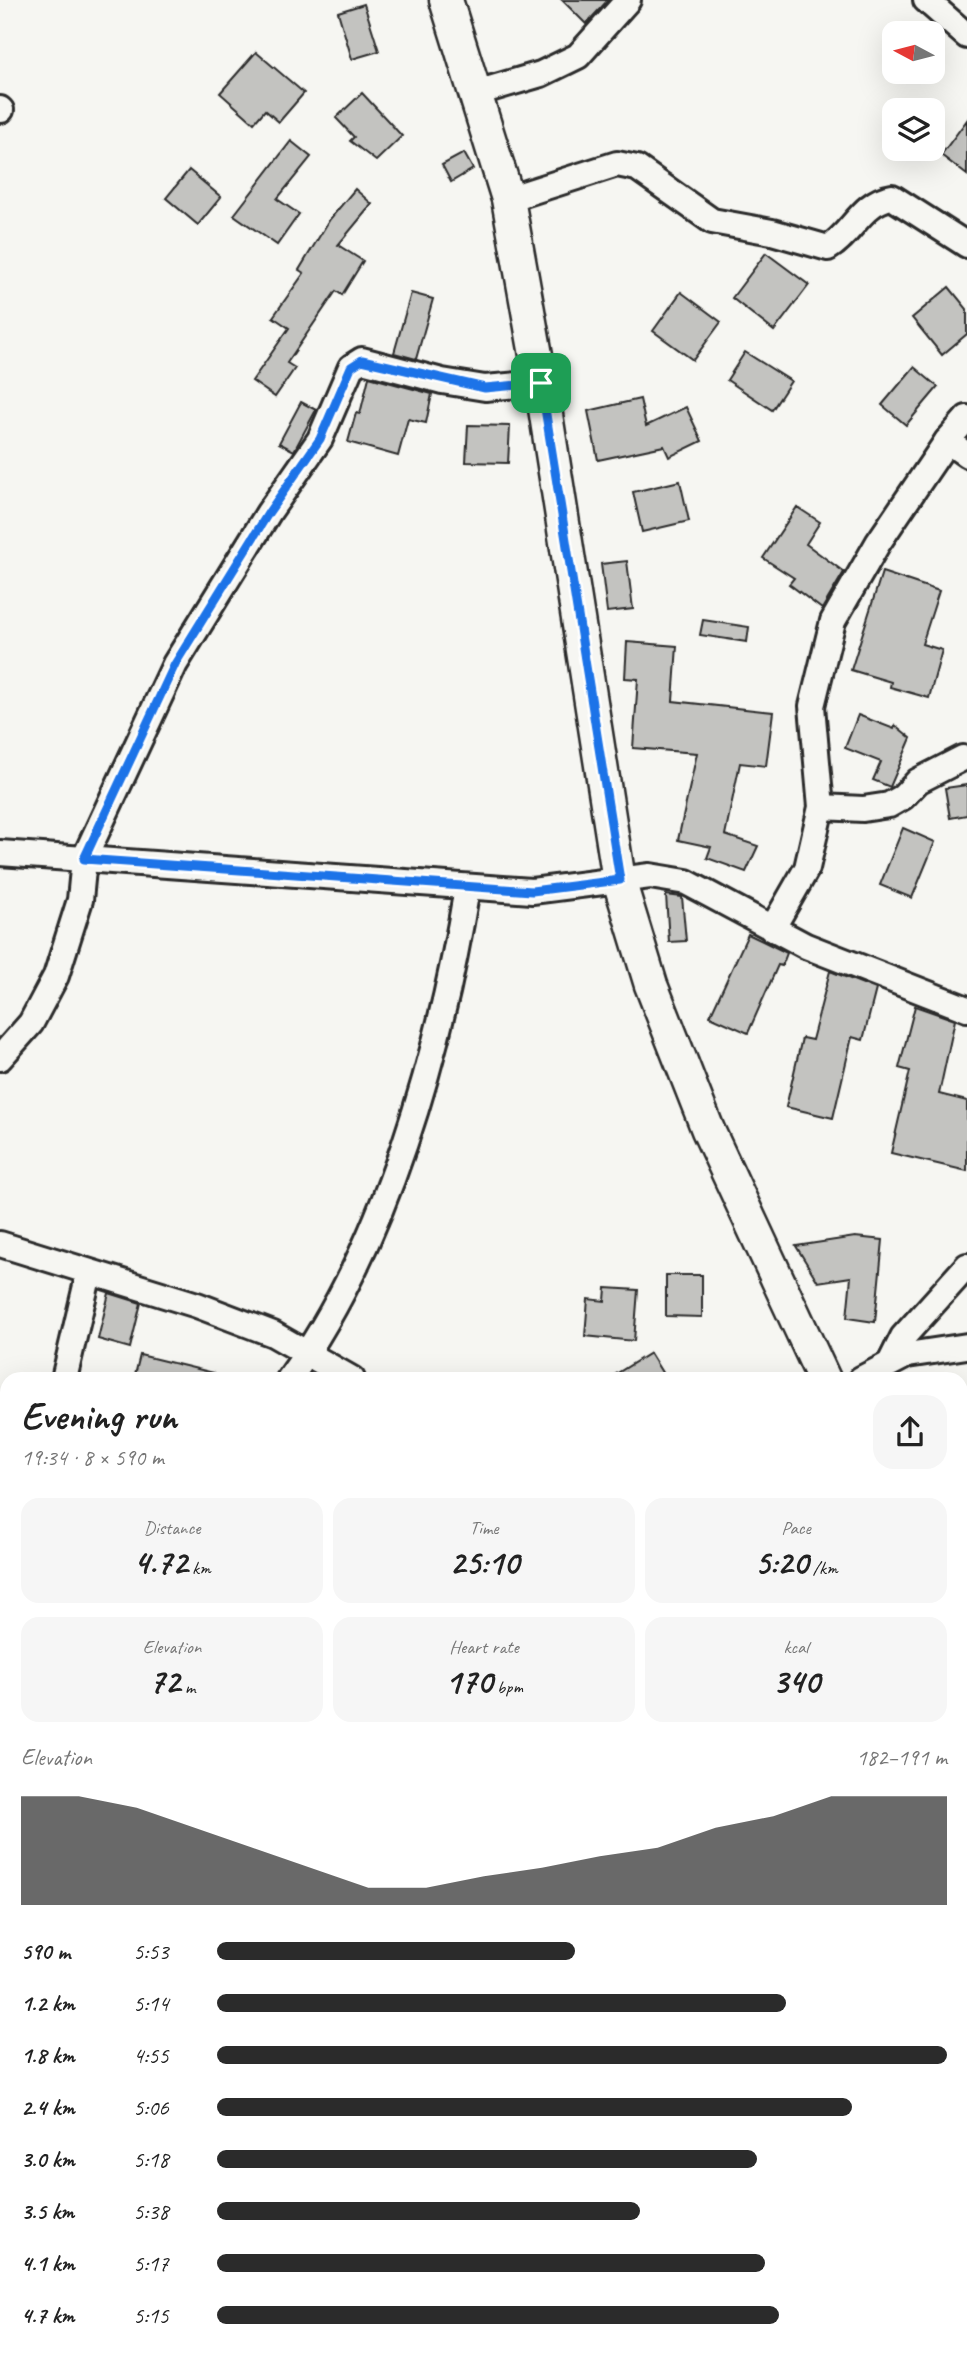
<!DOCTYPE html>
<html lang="en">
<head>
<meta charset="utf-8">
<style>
	body { margin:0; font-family:Caveat,sans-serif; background:#f6f6f6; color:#222; height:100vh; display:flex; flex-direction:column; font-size:26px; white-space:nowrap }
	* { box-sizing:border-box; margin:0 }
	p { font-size:23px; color:#767676 }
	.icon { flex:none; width:38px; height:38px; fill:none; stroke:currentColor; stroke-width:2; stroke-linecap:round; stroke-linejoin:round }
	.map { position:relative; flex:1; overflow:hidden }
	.panel { position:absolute; left:0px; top:1372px; width:968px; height:989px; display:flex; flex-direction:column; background:#fff; border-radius:21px 21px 0 0; box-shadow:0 7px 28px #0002 }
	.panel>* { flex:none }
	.needle { width:46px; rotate:277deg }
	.fabs { position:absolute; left:882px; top:21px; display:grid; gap:14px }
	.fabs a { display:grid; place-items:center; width:63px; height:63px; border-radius:14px; background:#fff; box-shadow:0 7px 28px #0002; font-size:35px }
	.pin { position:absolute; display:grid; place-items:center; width:60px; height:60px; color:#fff; margin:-30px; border-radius:14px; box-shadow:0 4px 10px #0006 }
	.round { display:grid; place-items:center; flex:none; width:74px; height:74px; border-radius:21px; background:#f6f6f6 }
	.summary { display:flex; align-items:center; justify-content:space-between; height:119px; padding:0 21px }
	h1 { font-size:38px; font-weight:700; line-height:52px }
	.stats { display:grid; grid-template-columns:repeat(3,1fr); gap:10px; height:119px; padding:7px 21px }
	.stats div { display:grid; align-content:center; border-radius:18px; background:#f6f6f6; text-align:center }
	.stats b { font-size:35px; font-weight:700 }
	.stats small { font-size:19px; font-weight:400 }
	.stats p { font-size:19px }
	.chart { height:196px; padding:14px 21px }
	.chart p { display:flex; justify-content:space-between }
	.chart svg { width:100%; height:126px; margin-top:7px; fill:#2b2b2b; opacity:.7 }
	ul { padding:0 21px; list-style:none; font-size:23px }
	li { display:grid; grid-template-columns:112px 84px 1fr; align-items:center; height:52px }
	li i { height:18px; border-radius:9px; background:#2b2b2b }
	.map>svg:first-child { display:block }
</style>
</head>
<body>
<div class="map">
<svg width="967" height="2360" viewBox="0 0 967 2360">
	<rect width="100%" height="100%" fill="#f6f6f2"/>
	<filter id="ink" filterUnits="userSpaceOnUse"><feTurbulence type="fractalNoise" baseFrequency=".0143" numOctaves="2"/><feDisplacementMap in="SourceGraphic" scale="14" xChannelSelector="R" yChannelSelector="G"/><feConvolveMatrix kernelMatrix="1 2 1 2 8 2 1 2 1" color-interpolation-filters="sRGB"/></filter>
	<g filter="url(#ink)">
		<g fill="#c3c3c0" stroke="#2b2b2b" stroke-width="2">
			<polygon points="562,0 608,0 586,24"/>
			<polygon points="364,4 379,51 352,59 338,12"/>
			<polygon points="256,52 304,93 279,122 265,110 254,123 220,93"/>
			<polygon points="362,93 402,136 376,161 350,141 354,137 336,118"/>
			<polygon points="967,120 967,175 941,155"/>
			<polygon points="291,141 311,157 277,199 299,214 277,245 234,215"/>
			<polygon points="464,153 473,169 451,182 442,165"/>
			<polygon points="189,170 221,197 198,225 166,198"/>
			<polygon points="355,189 372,204 338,245 363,261 342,295 336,291 287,363 295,368 275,397 252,381 289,328 273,317 304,273 299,270 330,219"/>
			<polygon points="766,253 809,285 774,331 732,298"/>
			<polygon points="949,287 967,309 967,334 942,355 912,318"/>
			<polygon points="681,292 721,322 693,360 653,331"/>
			<polygon points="411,293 433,299 416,359 394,353"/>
			<polygon points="745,352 791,381 772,410 727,380"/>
			<polygon points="914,367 938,387 906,425 882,405"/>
			<polygon points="369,377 432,394 426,423 408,419 398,456 348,442 356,413 360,414"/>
			<polygon points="640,399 646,426 686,407 702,441 669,457 664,446 598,460 588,411"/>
			<polygon points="301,402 316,410 294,451 279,443"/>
			<polygon points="468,425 510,426 508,463 466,462"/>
			<polygon points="680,481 689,521 642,532 633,492"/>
			<polygon points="797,507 820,522 806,544 844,572 822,609 789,584 794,578 763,558"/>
			<polygon points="627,561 633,609 607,612 601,564"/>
			<polygon points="882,572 939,591 922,644 942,650 929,698 890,687 891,682 851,670"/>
			<polygon points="703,620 749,627 747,642 700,635"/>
			<polygon points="627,642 677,646 673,701 773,712 766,766 740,763 725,835 758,846 746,872 707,858 711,847 678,840 697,753 633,748 638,679 625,678"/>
			<polygon points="858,715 894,729 895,725 911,738 890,787 873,780 881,762 845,748"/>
			<polygon points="967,785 967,815 950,818 945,788"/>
			<polygon points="903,828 935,842 912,898 880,885"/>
			<polygon points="666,895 682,897 686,941 669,942"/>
			<polygon points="748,934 787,953 782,966 778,965 748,1033 710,1016"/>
			<polygon points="830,971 876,989 863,1040 852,1037 833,1118 786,1107 802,1038 812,1040"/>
			<polygon points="915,1006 955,1020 939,1094 967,1101 967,1171 891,1153 910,1071 899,1068"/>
			<polygon points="855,1237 883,1240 875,1322 847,1318 851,1277 818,1282 796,1246"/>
			<polygon points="666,1275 702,1275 702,1317 666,1316"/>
			<polygon points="606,1288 638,1290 634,1341 585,1336 588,1299 605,1301"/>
			<polygon points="109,1293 141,1303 130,1348 98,1339"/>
			<polygon points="650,1353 666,1379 608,1379"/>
			<polygon points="140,1355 214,1373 213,1379 134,1379"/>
		</g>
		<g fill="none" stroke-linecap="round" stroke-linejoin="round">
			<g stroke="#2b2b2b" stroke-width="30">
				<g id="minor">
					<polyline points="926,0 967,36"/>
					<polyline points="476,93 541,74 578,56 628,0"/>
					<polyline points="0,109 1,110"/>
					<path d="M508,199L617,164L637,168L712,221L772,232L828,248C853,233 861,202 892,197L967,245"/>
					<polyline points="947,441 967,455"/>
					<polyline points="821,807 863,809 889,805 903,797 918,781 963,758"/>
					<polyline points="0,853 532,891 650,876 686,882 806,946 967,1009"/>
					<polyline points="772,929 807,868 821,807 812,706 833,621 878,543 947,441 967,418"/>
					<polyline points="0,1058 31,1023 56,976 80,900 84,859 175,664 269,512 320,439 351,367 362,360 442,381 485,388 541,383"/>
					<polyline points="0,1244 197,1305 273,1334 352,1379"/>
					<polyline points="890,1363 903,1337 967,1266"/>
					<polyline points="64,1379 89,1273"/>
					<path d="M289,1379C386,1246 441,1049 467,888"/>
					<polyline points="861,1379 907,1355 967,1346"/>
					<polyline points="0,1571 7,1553"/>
					<polyline points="961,1819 967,1824"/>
					<polyline points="0,1838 7,1842"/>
					<polyline points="961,1915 967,1913"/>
					<polyline points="0,2356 7,2336"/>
				</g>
			</g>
			<g stroke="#2b2b2b" stroke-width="37">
				<g id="major">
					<polyline points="446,0 508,199 541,383 619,880 651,985 708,1130 824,1379"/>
					<polyline points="961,1685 967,1699"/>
				</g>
			</g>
			<use href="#minor" stroke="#f6f6f2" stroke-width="24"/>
			<use href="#major" stroke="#f6f6f2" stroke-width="32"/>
		</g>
	</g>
	<g fill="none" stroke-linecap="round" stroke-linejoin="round" filter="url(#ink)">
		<g stroke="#fff" stroke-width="14">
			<polygon id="route" points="362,360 485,388 541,383 620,880 532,891 84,859 175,664 269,512 320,439 351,367"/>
		</g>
		<use href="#route" stroke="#1a73e8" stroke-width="9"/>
	</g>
</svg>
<div class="fabs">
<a><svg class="needle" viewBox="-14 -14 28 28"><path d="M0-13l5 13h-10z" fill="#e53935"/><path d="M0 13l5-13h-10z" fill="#767676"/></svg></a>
<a><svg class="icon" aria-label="layers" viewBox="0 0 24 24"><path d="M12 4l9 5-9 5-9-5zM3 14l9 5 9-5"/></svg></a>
</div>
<div class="pin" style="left:541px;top:383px;background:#1e9e55"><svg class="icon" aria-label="arrive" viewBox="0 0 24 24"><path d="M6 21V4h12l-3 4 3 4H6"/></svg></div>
<section class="panel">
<div class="summary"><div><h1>Evening run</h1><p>19:34 · 8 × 590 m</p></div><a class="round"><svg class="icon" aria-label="share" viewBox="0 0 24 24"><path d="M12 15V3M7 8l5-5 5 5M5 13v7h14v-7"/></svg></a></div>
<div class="stats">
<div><p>Distance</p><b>4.72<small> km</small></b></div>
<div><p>Time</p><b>25:10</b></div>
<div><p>Pace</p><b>5:20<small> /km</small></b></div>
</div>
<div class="stats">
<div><p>Elevation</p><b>72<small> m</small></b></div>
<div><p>Heart rate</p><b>170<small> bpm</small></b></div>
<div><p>kcal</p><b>340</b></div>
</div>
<div class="chart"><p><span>Elevation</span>182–191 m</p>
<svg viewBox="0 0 160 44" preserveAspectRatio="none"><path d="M0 44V6L10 6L20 10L30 17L40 24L50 31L60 38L70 38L80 34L90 31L100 27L110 24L120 17L130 13L140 6L150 6L160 6V44z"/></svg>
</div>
<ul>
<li><b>590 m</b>5:53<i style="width:49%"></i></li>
<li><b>1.2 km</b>5:14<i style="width:78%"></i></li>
<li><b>1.8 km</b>4:55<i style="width:100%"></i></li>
<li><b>2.4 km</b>5:06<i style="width:87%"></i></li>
<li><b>3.0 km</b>5:18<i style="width:74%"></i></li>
<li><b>3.5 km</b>5:38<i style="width:58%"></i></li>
<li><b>4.1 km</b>5:17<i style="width:75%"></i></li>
<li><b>4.7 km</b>5:15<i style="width:77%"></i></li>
</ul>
</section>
</div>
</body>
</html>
